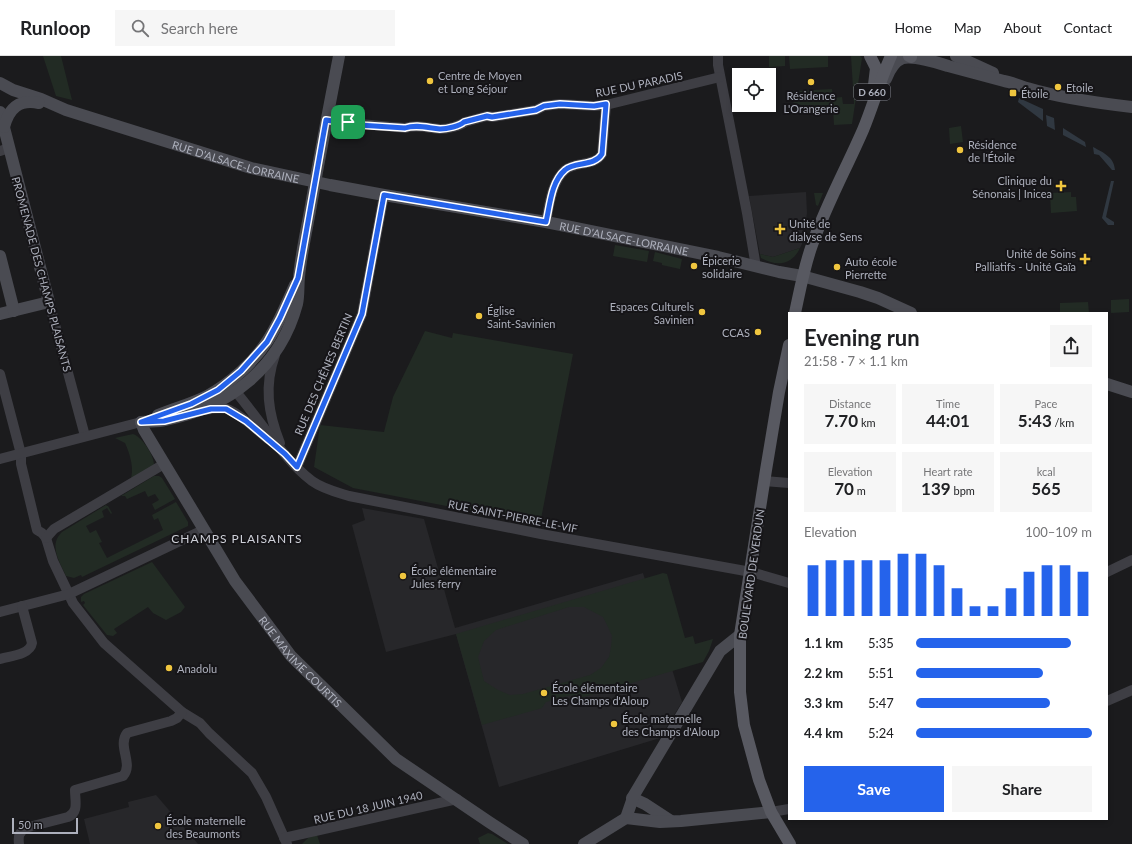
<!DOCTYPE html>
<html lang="en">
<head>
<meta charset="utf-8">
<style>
	body { margin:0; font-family:Lato,sans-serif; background:#f6f6f6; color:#202124; height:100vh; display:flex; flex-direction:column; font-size:15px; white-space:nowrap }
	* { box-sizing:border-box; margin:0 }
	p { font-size:13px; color:#757577 }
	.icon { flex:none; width:22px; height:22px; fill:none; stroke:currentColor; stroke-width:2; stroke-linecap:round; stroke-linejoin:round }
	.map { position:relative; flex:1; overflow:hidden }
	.sheet { position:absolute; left:788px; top:256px; width:320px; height:508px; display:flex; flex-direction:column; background:#fff; border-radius:0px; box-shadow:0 2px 6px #0003 }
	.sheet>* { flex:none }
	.fabs { position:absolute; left:732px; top:12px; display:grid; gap:8px }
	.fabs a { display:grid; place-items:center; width:44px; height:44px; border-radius:0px; background:#fff; box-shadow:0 2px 6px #0003; font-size:20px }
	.scale { position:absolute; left:12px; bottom:10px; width:66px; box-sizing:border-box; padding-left:4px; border:2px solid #adb0bc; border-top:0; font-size:11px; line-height:14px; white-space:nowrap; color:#adb0bc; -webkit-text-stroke:3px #161518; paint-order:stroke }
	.pin { position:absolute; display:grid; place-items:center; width:34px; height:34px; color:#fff; margin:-17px; border-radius:8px; box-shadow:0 2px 6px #0006 }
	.round { display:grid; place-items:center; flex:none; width:42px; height:42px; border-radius:0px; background:#f6f6f6 }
	.overview { display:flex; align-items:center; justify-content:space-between; height:68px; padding:0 16px }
	h1 { font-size:22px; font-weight:700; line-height:30px }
	.metrics { display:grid; grid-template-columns:repeat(3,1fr); gap:6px; height:68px; padding:4px 16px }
	.metrics div { display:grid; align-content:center; border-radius:0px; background:#f6f6f6; text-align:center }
	.metrics b { font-size:17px; font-weight:700 }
	.metrics small { font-size:11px; font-weight:400 }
	.metrics p { font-size:11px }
	.chart { height:112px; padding:8px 16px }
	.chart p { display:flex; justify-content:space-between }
	.chart svg { width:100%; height:72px; margin-top:4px; stroke:#2563eb; stroke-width:6 }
	.action { display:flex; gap:8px; margin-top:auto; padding:8px 16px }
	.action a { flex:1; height:46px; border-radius:0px; background:#2563eb; color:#fff; font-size:16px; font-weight:700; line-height:46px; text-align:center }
	.action a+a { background:#f6f6f6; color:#202124 }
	ul { padding:0 16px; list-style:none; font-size:13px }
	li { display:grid; grid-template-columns:64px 48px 1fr; align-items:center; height:30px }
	li i { height:10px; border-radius:5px; background:#2563eb }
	header { display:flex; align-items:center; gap:24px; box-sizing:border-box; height:56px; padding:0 20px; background:#fff; border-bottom:1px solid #e0e0e0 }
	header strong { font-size:19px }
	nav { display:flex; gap:22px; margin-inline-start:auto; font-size:14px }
	.search { width:280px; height:36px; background:#f6f6f6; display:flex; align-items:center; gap:10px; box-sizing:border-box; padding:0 14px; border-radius:0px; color:#757577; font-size:15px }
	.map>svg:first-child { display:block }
</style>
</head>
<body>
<header>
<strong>Runloop</strong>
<div class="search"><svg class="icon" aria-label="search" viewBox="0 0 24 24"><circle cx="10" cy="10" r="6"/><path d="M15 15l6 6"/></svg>Search here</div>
<nav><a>Home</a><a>Map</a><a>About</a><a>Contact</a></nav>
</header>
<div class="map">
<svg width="1132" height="788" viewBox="0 0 1132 788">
	<rect width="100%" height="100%" fill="#1b1b1d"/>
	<g fill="#27272a">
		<polygon points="806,136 807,157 802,188 800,192 773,201 760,198 749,140"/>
		<polygon points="362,452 424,463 455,572 643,517 682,646 660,682 499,731 456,578 386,596 352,469 365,464"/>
		<polygon points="156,739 198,788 90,788 84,763 129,751 128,746"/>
	</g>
	<g fill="#222b24" fill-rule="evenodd">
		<polygon points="43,0 61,0 72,44 56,40"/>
		<polygon points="769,0 785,0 785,10 769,11"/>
		<polygon points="789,0 828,0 828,11 790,13"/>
		<polygon points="851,0 860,0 862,2 852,68 834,69 833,52 804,54 804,50 792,46 792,38 794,37 794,35 832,33 833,42 842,41 843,48 854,48"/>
		<polygon points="961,70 963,86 950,88 949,72"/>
		<polygon points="1071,136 1071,141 1076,141 1077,155 1051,157 1050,137"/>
		<polygon points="814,137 823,137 818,150 816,149"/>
		<polygon points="615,189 649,195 647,206 613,200"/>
		<path d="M800,192C792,209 777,211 761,202L760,198L773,201Z"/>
		<polygon points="655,196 682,203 680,213 662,209 662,207 653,205"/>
		<polygon points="1129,243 1129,256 1111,257 1111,244"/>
		<polygon points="1088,246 1089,257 1060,257 1060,247"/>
		<polygon points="425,275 452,282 453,277 573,298 540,468 353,432 314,411 320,369 384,376 393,341"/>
		<path d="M133,378C142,381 155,400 154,410L130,425C135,414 130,398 125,387L115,382Z"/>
		<polygon points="154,420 159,420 162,422 175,443 155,454 152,448 159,444 155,438 148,441 145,435 127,443 125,440 121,440"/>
		<path d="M176,446L188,466V470L82,521L81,519L74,522L66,520C60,506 48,489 62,476L106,449L107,450H108L112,457L111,458L107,452L102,455L104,461L86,470L90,477L96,474L102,486L99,487L107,502L163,474L158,462L154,464L152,459Z"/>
		<polygon points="152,506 185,551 181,556 166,564 153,557 148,551 114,573 117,577 113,580 107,579 83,549 85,547 84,545 81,546 81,541 84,538"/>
		<path d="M663,517L667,518L685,582L693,580L695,588L713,583L709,595L703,606L577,643L571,639L546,646L542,652L482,669L456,578ZM569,551H584L603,561L608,571L612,580L611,591L609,601L601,612L590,619L523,638L510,639L498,634L484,625L478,601L484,585L496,574Z"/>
		<polygon points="488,777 492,778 508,788 480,788 478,782"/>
		<polygon points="317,779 320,788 302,788 308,782"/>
	</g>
	<g fill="#303841">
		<polygon points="1019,42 1043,53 1043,65 1018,46"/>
		<polygon points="1046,59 1054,62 1055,74 1047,70"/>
		<polygon points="1063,72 1085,86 1086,91 1063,79"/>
		<path d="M1093,91C1104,97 1114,101 1115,114H1112L1099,99L1094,98Z"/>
		<polygon points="1111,125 1114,125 1106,161 1114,166 1114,169 1108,169 1102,162"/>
	</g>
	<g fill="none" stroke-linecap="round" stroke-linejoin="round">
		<g stroke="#3e3e44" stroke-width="10">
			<polyline points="718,0 718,9 747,157 755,205 754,209"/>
			<path d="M326,64C353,67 379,70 405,72C417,68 428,72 440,73C447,73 460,70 465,66L487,60L493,61L536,54L544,50L560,48L594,50L606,49L720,21"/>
			<polyline points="0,95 9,92"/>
			<path d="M546,166C549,150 552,125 565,114C576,105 594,111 602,98L606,49"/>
			<polyline points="49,246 85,380"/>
			<path d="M275,299C264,330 268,357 280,387"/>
			<polyline points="0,318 21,398 21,408 37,474 42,477 46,482 53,505 73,547 104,587 182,656 200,667 209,677 252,717 266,741 287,788"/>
			<path d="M236,336C260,364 283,403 312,425C323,433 336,436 349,440L541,478L751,516L789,527"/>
			<path d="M204,354C211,353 220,351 227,353C238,356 258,375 268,383"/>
			<polyline points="0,403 141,366"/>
			<polyline points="297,411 362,258 384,139"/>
			<polyline points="764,425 789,427"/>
			<polyline points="46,482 54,473 164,408"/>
			<polyline points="1107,516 1132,504"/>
			<polyline points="0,556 69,538 203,474"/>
			<path d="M0,603C9,600 30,599 32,587L22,550"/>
			<polyline points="1107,645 1132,634"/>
			<polyline points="771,756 789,753"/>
			<polyline points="284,782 457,743"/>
			<path d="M19,788C18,780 19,777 25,772L68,761C79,756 75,745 75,734L123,720C134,708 117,690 127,677L171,665L177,662L182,656"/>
		</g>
		<g stroke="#4a4b52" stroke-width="12">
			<polyline points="956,0 993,17"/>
			<path d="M886,23C889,15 895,5 903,2C914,0 937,6 948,10C966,15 985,20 1004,25C1011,26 1019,30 1027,32C1061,42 1097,47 1132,51"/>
			<path id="s1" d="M0,27L13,34L41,43L66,54L251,112L330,129L384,139L546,166L718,201L779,216L802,220L860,236L878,242L911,257"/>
			<polyline points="0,56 49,246 0,258"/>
			<path d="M4,71C9,52 19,43 39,47"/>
			<polyline points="0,200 14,255"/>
			<polyline points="1107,328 1132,336"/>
			<path d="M158,359C175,352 191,348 207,340C230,328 254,306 268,284C279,267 287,247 295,229"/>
			<path id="s2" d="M141,366L144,374L235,525L291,600L396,703L489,766L523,788"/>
			<path d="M141,366C149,365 158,366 165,364C228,352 280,312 297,248C299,239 298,230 299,221C301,199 306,177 310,155C319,103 329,52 339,0"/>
			<polyline points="632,742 645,748 671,765"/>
			<polyline points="626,762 660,766 681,765 771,756"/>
			<polyline points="584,788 626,762 634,739 720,595 740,579"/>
		</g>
		<g stroke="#585961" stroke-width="12">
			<polyline points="870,0 876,12 874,29"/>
			<polyline points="909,0 911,1"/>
			<path d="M795,257C800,234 804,211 812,189C826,149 846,113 863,74C873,50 880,24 891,0"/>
			<polyline points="789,289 779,336 766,414 740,579 740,636 744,669 759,724 771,756 790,788"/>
		</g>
	</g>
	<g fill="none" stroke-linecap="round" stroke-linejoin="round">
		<g stroke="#fff" stroke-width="8">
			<path id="route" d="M560,48L594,50L606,48L602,98C594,111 575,105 565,114C551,126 550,149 546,166L384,139L362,258L297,411L285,398L246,365L226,353H211L164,365L141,366L191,348L218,334L241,315L267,286L280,262L298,222L326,64L359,69L405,72C417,68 428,72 440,73C447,73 460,70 464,66L487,60L492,61L536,54L544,50Z"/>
		</g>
		<use href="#route" stroke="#2563eb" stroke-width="5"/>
	</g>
	<g fill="#f0c63f" stroke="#161518" stroke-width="1.5">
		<circle cx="430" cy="25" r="4"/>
		<circle cx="811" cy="26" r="4"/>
		<circle cx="1058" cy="31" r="4"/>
		<rect x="1009" y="33" width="8" height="8" rx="2"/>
		<circle cx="960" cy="94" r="4"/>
		<path d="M1059 124h4v4h4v4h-4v4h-4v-4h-4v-4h4z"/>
		<path d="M778 167h4v4h4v4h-4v4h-4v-4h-4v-4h4z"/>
		<path d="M1083 197h4v4h4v4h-4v4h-4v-4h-4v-4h4z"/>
		<circle cx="694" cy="210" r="4"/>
		<circle cx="837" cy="211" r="4"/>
		<circle cx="702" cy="256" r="4"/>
		<circle cx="479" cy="260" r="4"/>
		<circle cx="758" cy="276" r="4"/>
		<circle cx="403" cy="520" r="4"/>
		<circle cx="169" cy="612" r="4"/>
		<circle cx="544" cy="637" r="4"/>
		<circle cx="614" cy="668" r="4"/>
		<circle cx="158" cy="770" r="4"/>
	</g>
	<g text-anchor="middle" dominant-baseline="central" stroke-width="4" stroke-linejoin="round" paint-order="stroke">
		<rect fill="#161518" stroke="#80828b" stroke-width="1" x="854" y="28" width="36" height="16" rx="3"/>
		<g font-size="10" font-weight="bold" fill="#adb0bc">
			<text x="872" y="36">D 660</text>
		</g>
		<g font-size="11" fill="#adb0bc" stroke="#161518" text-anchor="start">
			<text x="438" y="19">Centre de Moyen<tspan x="438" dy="13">et Long Séjour</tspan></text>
			<text x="1066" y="31">Etoile</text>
			<text x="1021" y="37">Étoile</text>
			<text x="811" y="39" text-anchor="middle">Résidence<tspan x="811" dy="13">L'Orangerie</tspan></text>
			<text x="968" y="88">Résidence<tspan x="968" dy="13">de l'Étoile</tspan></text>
			<text x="1052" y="124" text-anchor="end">Clinique du<tspan x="1052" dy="13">Sénonais | Inicea</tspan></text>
			<text x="789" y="167">Unité de<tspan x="789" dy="13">dialyse de Sens</tspan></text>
			<text x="1076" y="197" text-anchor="end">Unité de Soins<tspan x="1076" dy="13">Palliatifs - Unité Gaïa</tspan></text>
			<text x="702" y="204">Épicerie<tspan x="702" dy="13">solidaire</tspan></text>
			<text x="845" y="205">Auto école<tspan x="845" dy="13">Pierrette</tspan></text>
			<text x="694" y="250" text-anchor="end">Espaces Culturels<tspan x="694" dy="13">Savinien</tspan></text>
			<text x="487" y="254">Église<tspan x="487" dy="13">Saint-Savinien</tspan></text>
			<text x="750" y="276" text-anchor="end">CCAS</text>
			<text x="411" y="514">École élémentaire<tspan x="411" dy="13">Jules ferry</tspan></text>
			<text x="177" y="612">Anadolu</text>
			<text x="552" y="631">École élémentaire<tspan x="552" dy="13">Les Champs d'Aloup</tspan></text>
			<text x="622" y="662">École maternelle<tspan x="622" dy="13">des Champs d'Aloup</tspan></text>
			<text x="166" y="764">École maternelle<tspan x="166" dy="13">des Beaumonts</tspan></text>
		</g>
		<g font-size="11" fill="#adb0bc" stroke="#161518">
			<text transform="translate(639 28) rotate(-12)">RUE DU PARADIS</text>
			<text stroke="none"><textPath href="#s1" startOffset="249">RUE D'ALSACE-LORRAINE</textPath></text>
			<text stroke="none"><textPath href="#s1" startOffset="645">RUE D'ALSACE-LORRAINE</textPath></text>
			<text transform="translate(42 218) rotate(75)">PROMENADE DES CHAMPS PLAISANTS</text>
			<text transform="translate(323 318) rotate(-67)">RUE DES CHÊNES BERTIN</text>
			<text transform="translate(513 460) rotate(11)">RUE SAINT-PIERRE-LE-VIF</text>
			<text transform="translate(751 518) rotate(-82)">BOULEVARD DE VERDUN</text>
			<text stroke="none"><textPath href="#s2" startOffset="289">RUE MAXIME COURTIS</textPath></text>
			<text transform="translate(368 751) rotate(-13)">RUE DU 18 JUIN 1940</text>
		</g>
		<g font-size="12" letter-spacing="1" fill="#ced0d8" stroke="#161518">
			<text x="237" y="482">CHAMPS PLAISANTS</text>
		</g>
	</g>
</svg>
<div class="fabs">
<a><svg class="icon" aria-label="locate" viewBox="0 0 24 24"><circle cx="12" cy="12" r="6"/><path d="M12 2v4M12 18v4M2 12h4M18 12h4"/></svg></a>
</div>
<div class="scale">50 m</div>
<div class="pin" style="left:348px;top:66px;background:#1e9e55"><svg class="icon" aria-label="arrive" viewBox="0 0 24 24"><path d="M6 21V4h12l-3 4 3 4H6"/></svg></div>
<section class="sheet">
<div class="overview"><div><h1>Evening run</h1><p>21:58 · 7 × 1.1 km</p></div><a class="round"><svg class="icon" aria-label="share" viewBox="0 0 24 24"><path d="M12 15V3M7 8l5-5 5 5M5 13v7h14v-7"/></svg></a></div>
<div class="metrics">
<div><p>Distance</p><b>7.70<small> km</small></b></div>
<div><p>Time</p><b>44:01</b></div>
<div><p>Pace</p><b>5:43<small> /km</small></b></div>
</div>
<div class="metrics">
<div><p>Elevation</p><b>70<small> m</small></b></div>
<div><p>Heart rate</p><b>139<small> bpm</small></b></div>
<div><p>kcal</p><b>565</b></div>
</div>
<div class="chart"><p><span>Elevation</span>100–109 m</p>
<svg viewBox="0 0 160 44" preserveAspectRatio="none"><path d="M5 44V13M15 44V10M25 44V10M35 44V10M45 44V10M55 44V6M65 44V6M75 44V13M85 44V27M95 44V38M105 44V38M115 44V27M125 44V17M135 44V13M145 44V13M155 44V17"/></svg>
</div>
<ul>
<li><b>1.1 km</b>5:35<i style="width:88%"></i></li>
<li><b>2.2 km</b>5:51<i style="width:72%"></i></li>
<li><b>3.3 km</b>5:47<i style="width:76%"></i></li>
<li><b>4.4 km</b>5:24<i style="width:100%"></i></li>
</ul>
<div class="action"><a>Save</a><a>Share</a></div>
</section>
</div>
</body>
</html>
